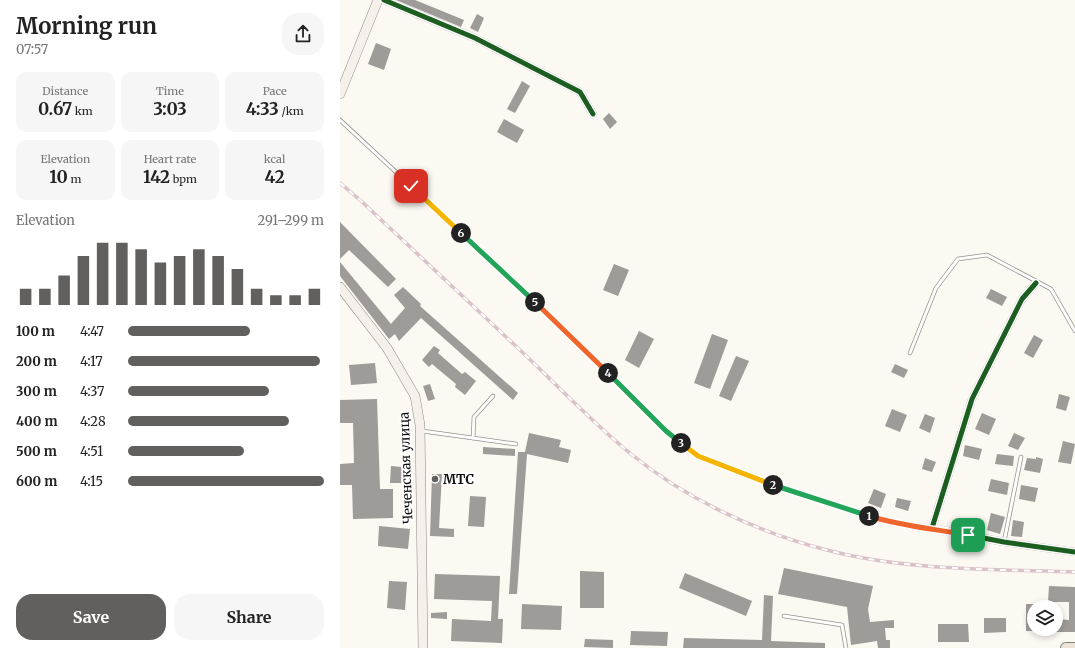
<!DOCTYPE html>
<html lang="en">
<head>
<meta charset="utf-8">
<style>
	body { margin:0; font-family:Merriweather,serif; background:#f6f6f6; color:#222; height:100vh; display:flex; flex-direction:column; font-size:15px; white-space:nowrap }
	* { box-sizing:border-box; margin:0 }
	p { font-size:13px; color:#767676 }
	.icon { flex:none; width:22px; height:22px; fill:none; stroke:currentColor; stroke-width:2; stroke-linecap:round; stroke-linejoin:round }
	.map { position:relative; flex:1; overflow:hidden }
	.details { display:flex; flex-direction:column; background:#fff; width:340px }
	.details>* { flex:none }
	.buttons { position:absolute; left:687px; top:600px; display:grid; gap:8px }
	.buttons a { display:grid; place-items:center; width:36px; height:36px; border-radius:50%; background:#fff; box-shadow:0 2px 6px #0003; font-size:20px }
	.pin { position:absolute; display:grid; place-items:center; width:34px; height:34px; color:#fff; margin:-17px; border-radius:8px; box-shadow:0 2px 6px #0006 }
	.km { position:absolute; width:20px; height:20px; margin:-10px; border-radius:50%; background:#222; color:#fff; font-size:11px; line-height:20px; text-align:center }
	.round { display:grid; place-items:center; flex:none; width:42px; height:42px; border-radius:16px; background:#f6f6f6 }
	.headline { display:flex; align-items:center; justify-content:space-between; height:68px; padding:0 16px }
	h1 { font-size:22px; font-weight:700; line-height:30px }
	.stats { display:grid; grid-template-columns:repeat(3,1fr); gap:6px; height:68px; padding:4px 16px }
	.stats div { display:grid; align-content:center; border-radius:10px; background:#f6f6f6; text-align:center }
	.stats b { font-size:17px; font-weight:700 }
	.stats small { font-size:11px; font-weight:400 }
	.stats p { font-size:11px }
	.chart { height:112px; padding:8px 16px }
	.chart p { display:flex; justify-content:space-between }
	.chart svg { width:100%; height:72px; margin-top:4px; stroke:#61605e; stroke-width:6 }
	.action { display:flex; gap:8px; margin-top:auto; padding:8px 16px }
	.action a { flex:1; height:46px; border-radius:16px; background:#61605e; color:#fff; font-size:16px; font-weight:700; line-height:46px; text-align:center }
	.action a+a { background:#f6f6f6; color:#222 }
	ul { padding:0 16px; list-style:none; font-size:13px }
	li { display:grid; grid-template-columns:64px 48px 1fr; align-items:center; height:30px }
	li i { height:10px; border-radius:5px; background:#61605e }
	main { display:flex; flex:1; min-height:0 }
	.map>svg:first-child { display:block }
</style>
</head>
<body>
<main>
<section class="details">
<div class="headline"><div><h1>Morning run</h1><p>07:57</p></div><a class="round"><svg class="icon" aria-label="share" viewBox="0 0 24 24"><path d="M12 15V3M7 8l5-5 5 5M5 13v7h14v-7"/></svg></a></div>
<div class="stats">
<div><p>Distance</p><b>0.67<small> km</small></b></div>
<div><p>Time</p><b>3:03</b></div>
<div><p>Pace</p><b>4:33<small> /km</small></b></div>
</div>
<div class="stats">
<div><p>Elevation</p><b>10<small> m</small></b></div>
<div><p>Heart rate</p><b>142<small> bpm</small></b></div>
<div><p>kcal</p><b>42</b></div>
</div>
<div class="chart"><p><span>Elevation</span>291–299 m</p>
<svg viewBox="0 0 160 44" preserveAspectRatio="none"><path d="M5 44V34M15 44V34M25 44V26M35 44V14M45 44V6M55 44V6M65 44V10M75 44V18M85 44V14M95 44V10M105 44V14M115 44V22M125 44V34M135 44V38M145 44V38M155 44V34"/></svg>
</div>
<ul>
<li><b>100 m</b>4:47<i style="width:62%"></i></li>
<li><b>200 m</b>4:17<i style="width:98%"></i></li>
<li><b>300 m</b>4:37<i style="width:72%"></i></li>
<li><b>400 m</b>4:28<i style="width:82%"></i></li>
<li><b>500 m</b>4:51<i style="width:59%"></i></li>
<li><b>600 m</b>4:15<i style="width:100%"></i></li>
</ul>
<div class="action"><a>Save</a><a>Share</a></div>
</section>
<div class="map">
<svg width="735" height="648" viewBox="0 0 735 648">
	<rect width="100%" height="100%" fill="#fcf8f2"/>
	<g fill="#9e9b98">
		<polygon points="56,0 75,0 124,20 121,27"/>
		<polygon points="137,14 144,18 138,32 130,28"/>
		<polygon points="36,43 51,49 44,70 28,64"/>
		<polygon points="182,81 190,86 175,113 167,109"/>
		<polygon points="269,113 277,122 270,129 263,119"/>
		<polygon points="164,119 184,130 177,143 157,132"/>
		<polygon points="0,222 56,279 48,287 9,250 0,259"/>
		<polygon points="0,262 51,324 65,308 54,295 63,287 81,304 80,306 178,393 173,400 81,318 59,341 55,334 49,339 0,276"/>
		<polygon points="274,264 289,270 278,296 263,290"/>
		<polygon points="651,289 667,297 662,306 646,298"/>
		<polygon points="299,331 314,339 299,368 285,360"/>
		<polygon points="372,334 388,340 370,389 354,383"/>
		<polygon points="694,335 703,340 693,358 684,353"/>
		<polygon points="94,346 100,350 98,353 122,374 125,372 136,381 125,395 115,387 116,384 92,364 89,367 82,360"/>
		<polygon points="396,356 409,361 391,401 379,396"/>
		<polygon points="35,363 37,383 11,385 9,365"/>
		<polygon points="555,364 568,370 564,378 551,372"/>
		<polygon points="90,384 95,399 88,401 83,386"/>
		<polygon points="719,394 730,397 726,411 716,408"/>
		<polygon points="37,399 40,489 53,489 53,518 13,519 12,485 0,485 0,464 14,463 13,423 0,423 0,400"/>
		<polygon points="552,409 567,415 560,432 545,426"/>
		<polygon points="642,413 656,419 649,435 635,429"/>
		<polygon points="585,414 595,418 590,433 579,428"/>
		<polygon points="189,433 221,440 219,447 231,450 228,463 187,454 177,594 169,594 178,452 185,452"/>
		<polygon points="674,433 685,438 678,450 668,446"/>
		<polygon points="723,441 735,444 731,464 718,462"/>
		<polygon points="625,445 642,449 639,460 623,456"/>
		<polygon points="143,447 175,449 175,456 143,454"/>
		<polygon points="657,454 674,456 673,466 655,464"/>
		<polygon points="696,457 703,459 700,473 684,470 687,458 696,459"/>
		<polygon points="585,458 596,462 592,472 582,469"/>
		<polygon points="51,466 62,467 61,483 50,483"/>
		<polygon points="92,474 102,474 99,528 114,529 114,537 90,536"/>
		<polygon points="651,479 669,483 667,495 648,491"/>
		<polygon points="681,485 698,488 695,502 679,499"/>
		<polygon points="534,489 546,494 541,508 528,503"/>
		<polygon points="130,496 146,497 144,527 128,526"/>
		<polygon points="557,498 571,501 568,511 555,507"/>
		<polygon points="651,513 665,517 660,534 647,530"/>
		<polygon points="673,520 684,522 682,537 671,536"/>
		<polygon points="39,526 70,529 68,549 38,546"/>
		<polygon points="444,568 533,586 528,609 530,622 554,620 554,628 545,628 546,640 550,640 550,648 538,648 537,641 511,645 507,607 438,594"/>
		<polygon points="240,571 264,572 264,608 240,608"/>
		<polygon points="345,573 412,601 406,616 339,588"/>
		<polygon points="95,574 160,576 158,619 163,619 162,643 111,641 112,619 151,621 152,601 94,599"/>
		<polygon points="49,581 67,582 65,610 47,608"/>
		<polygon points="709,586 735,587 735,632 716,632 716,619 729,620 729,602 708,602"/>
		<polygon points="424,595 433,596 431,641 485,643 485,648 343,648 344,638 422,640"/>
		<polygon points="182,604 222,606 221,630 181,629"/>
		<rect x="686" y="604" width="8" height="27"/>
		<polygon points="107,612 107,619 91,618 91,613"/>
		<polygon points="644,618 666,618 666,632 644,633"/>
		<polygon points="598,624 628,624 629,642 598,642"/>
		<polygon points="291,631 328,632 327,646 290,645"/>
		<polygon points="245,639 273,640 273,648 244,647"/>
	</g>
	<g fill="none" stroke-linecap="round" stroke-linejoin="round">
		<g stroke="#959391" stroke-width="4.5">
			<g id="service">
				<polyline points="0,120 170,278 326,431 359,456 414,478 500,508 551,523 592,528"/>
				<polyline points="570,353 596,288 618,259 647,255 711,289 735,331"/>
				<polyline points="82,431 133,438 134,417 153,396"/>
				<polyline points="133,438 176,444"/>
				<polyline points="664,542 681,457"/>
				<polyline points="444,616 502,625 506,648"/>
			</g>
		</g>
		<g stroke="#959391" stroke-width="8">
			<g id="minor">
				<polyline points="44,0 135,38 240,92 253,114"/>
				<polyline points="696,283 682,299 632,399 592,528 664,542 735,552"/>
			</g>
		</g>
		<g stroke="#8c8a87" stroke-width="10">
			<g id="secondary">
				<polyline points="0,94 38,0"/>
				<polyline points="0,287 47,348 75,396 80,425 83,648"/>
			</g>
		</g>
		<g stroke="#82817e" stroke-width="12">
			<polyline id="primary" points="726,648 735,648"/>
		</g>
		<use href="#service" stroke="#fffefd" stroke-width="3"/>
		<use href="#minor" stroke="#fffefd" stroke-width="6"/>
		<use href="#secondary" stroke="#f5f1ea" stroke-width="9"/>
		<use href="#primary" stroke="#ede4d8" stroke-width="10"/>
		<g stroke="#d9c3c8" stroke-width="3.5">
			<path id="rail" d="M0,183L20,200C73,250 127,300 180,350C217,385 252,422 291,454C346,499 415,531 483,549C564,571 652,569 735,572"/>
		</g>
		<use href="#rail" stroke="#fff" stroke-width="2" stroke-dasharray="6" stroke-linecap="butt"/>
		<g stroke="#fff" stroke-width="8">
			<g id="cycleway">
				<polyline points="44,0 135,38 240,92 253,114"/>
				<polyline points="696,283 682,299 632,399 592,528 664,542 735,552"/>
			</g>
		</g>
		<use href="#cycleway" stroke="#1b5e20" stroke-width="5"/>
	</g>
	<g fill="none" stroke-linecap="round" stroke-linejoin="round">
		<g stroke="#fff" stroke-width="8">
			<path id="split-1" d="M529,516C561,526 595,529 628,535"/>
		</g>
		<g stroke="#fff" stroke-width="8">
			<polyline id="split-2" points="433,485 529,516"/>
		</g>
		<g stroke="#fff" stroke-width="8">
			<polyline id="split-3" points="341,443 358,456 433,485"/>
		</g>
		<g stroke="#fff" stroke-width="8">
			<polyline id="split-4" points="268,373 326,431 341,443"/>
		</g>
		<g stroke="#fff" stroke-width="8">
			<polyline id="split-5" points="195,302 268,373"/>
		</g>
		<g stroke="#fff" stroke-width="8">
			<polyline id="split-6" points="121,233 195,302"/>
		</g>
		<g stroke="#fff" stroke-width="8">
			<polyline id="split-7" points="71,186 121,233"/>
		</g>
		<use href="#split-1" stroke="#f0652b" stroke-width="5"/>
		<use href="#split-2" stroke="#22a559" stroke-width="5"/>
		<use href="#split-3" stroke="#f5b400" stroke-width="5"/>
		<use href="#split-4" stroke="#22a559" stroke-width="5"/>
		<use href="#split-5" stroke="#f0652b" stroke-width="5"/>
		<use href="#split-6" stroke="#22a559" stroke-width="5"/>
		<use href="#split-7" stroke="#f5b400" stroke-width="5"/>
	</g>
	<circle fill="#61605e" stroke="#fff" stroke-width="1.5" cx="95" cy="479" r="4"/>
	<g text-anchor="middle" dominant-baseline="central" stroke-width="4" stroke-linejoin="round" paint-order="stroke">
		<g font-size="13" fill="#0e0e0e" stroke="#fff">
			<text transform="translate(66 468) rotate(-92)">Чеченская улица</text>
		</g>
		<g font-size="13" font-weight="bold" fill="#0e0e0e" stroke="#fff" text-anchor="start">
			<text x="103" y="479">МТС</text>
		</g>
	</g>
</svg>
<div class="buttons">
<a><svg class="icon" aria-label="layers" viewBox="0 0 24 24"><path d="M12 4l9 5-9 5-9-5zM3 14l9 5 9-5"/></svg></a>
</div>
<div class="pin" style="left:628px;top:535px;background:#1e9e55"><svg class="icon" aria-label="arrive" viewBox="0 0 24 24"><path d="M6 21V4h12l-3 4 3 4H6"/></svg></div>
<div class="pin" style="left:71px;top:186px;background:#d93025"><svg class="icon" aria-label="check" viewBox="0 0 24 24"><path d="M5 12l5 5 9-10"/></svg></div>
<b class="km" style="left:529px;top:516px">1</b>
<b class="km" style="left:433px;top:485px">2</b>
<b class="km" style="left:341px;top:443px">3</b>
<b class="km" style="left:268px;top:373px">4</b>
<b class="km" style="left:195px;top:302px">5</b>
<b class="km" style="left:121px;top:233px">6</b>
</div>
</main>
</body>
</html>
